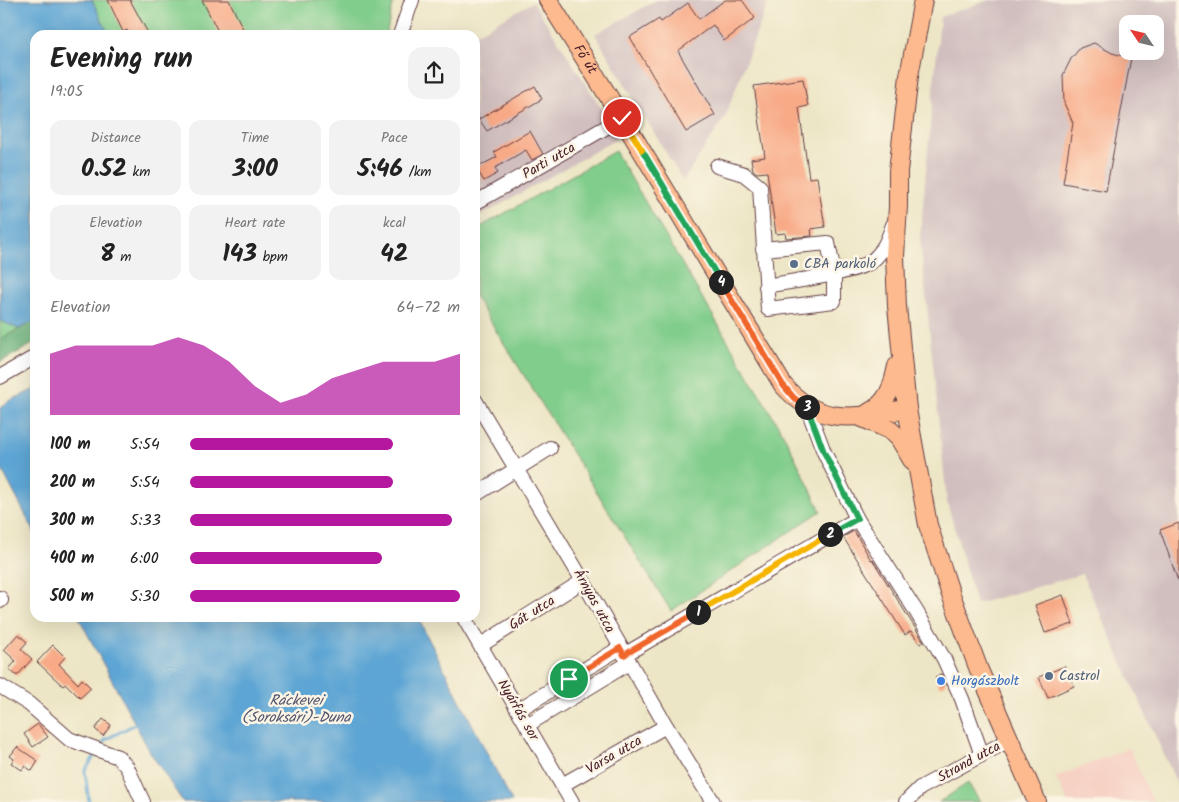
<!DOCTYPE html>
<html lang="en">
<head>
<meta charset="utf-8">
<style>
	body { margin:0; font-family:Kalam,sans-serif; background:#f2f2f2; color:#222; height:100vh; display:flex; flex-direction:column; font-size:19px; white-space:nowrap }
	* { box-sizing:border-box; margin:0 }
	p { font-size:16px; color:#767676 }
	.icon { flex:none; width:28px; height:28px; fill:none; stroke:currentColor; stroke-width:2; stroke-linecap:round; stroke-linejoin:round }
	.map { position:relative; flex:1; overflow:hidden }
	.panel { position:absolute; left:30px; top:30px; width:450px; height:592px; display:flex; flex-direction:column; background:#fff; border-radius:15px; box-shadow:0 5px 20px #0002 }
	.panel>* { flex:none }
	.needle { width:32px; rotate:305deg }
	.buttons { position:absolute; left:1119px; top:15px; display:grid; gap:10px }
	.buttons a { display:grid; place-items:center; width:45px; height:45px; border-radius:10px; background:#fff; box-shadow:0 5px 20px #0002; font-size:25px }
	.pin { position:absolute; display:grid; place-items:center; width:42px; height:42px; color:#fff; margin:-21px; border:2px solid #fff; border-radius:50%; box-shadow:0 1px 5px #0007 }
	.km { position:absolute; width:25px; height:25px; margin:-12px; border-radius:50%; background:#222; color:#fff; font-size:14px; line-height:25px; text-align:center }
	.round { display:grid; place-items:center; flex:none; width:52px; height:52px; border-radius:15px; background:#f2f2f2 }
	.head { display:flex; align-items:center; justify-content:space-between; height:85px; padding:0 20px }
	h1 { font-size:28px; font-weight:700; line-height:38px }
	.figures { display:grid; grid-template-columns:repeat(3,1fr); gap:8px; height:85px; padding:5px 20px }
	.figures div { display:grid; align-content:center; border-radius:12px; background:#f2f2f2; text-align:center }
	.figures b { font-size:25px; font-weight:700 }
	.figures small { font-size:14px; font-weight:400 }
	.figures p { font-size:14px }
	.chart { height:140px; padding:10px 20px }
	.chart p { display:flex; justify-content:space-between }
	.chart svg { width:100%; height:90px; margin-top:5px; fill:#b5179e; opacity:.7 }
	ul { padding:0 20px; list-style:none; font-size:16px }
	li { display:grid; grid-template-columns:80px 60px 1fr; align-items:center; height:38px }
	li i { height:12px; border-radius:6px; background:#b5179e }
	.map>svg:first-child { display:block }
</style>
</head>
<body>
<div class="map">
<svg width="1179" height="802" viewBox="0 0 1179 802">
	<rect width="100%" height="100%" fill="#fcf5e5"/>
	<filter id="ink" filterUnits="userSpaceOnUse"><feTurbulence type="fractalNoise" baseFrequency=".02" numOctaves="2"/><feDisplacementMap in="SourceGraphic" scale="10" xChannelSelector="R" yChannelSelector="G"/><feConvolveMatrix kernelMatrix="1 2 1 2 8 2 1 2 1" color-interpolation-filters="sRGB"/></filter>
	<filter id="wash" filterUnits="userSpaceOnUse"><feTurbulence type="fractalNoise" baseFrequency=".0096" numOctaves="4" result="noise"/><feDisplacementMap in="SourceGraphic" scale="20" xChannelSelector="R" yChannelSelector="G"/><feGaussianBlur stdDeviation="1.12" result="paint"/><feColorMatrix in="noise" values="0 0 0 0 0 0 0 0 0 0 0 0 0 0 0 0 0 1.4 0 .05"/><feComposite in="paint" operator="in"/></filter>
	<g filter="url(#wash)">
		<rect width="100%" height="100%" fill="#ede6c6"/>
		<polygon fill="#f6d2c5" points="1129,748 1153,802 1068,802 1056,777"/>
		<g fill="#d1bfbf" fill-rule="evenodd">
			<polygon points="657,0 769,0 725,117 683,181 595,34"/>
			<path d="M989,0H1179V788L1082,574L976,604L947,502L920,238L940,17ZM1128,24H1155V51H1128Z"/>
			<polygon points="533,2 620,137 475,219 474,35"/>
		</g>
		<g fill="#81cd8c" stroke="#66765c">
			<polygon points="0,0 394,0 386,35 35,35 35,321 0,339"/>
			<polygon points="615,151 785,437 821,511 671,611 475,297 475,230"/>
			<polygon points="968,783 980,802 939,802"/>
		</g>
		<polygon fill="#68b078" stroke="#596852" points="35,321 35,343 0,362 0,339"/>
		<g fill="#5da5d4" stroke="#546280">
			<polygon points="0,0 92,0 109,35 35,35 35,321 19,329 0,321"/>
			<polygon points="35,389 35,533 0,466 0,408 9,401"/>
			<polygon points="79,618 418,618 512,802 183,802 150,752"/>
		</g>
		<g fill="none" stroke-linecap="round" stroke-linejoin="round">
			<g stroke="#5da5d4" stroke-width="3">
				<polyline points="101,747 105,740 135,724"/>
				<polyline points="89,802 85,771 97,752"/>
			</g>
		</g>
		<g id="blocks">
			<g fill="#f8aa87">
				<polygon points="108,0 130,0 149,35 129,35 127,30 123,32"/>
				<polygon points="202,0 229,0 246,35 220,35"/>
				<polygon points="725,0 742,0 755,18 724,41 713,25 678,51 715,115 686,132 630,37 659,19 661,22 688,3 699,19"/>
				<polygon points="1094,43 1112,53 1131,58 1106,191 1063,183 1073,123 1064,103 1063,75 1071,59 1080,48"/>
				<polygon points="803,79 808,106 799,108 809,178 817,177 825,227 811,229 812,236 786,238 785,233 776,234 767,172 757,173 753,170 751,159 765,157 754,86"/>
				<polygon points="535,86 542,99 487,131 479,119"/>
				<polygon points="530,131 543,154 532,160 526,150 495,168 498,173 484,181 476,168 497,157 494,152"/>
				<polygon points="1179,523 1179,581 1178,581 1160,530"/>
				<polygon points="854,531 871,560 872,559 924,642 920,644 911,631 905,635 843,537"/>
				<polygon points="1063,595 1073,624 1045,633 1035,605"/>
				<polygon points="18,634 27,642 21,649 32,659 17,676 9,669 16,661 4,650"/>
				<polygon points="53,645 65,657 59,664 78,684 82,679 91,688 80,698 66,684 63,686 37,662"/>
				<polygon points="1065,666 1074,686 1048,698 1039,677"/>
				<polygon points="941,674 946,684 940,687 935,678"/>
				<polygon points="103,719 111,725 103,736 95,729"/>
				<polygon points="38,724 48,737 33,747 24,734"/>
				<polygon points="17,747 38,761 32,771 25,766 22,770 11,763 14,759 10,756"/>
			</g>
		</g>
	</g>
	<g filter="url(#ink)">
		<use href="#blocks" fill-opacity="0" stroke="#623d42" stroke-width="1"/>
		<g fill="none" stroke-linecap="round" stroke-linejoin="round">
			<g stroke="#623d42" stroke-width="16">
				<g id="minor">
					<polyline points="400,35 412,0"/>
					<polyline points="717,166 744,174 760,187 768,309 834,301 834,273 828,243 763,249"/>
					<polyline points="475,203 622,118"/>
					<path d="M766,286C788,282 856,273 872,261C884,251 888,239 893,225"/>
					<polyline points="0,377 35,357"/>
					<polyline points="475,400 583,581 666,726 713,802"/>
					<polyline points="807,407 824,452 857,519 916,611 944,659 962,699 982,755"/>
					<polyline points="475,495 550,448"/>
					<polyline points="0,598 1,600 0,601"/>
					<polyline points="464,618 572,802"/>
					<polyline points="481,645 583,581"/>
					<polyline points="624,655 857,519"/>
					<polyline points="0,686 29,704 69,739 118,757 127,767 143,802"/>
					<polyline points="518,710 620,648"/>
					<polyline points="527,725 629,663"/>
					<polyline points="562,785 666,726"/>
					<polyline points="906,802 920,788 1009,740"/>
				</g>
			</g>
			<g stroke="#623d42" stroke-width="20">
				<g id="major">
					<path id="s1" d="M548,0L622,118L783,385C821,428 856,417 907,409"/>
					<polyline points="923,0 909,76 898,171 898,206 895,256 897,306 907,409 928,525 950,592 979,670 1037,802"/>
					<path d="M868,413C888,403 893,386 897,366"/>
					<polyline points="858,416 890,430 899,438 912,460"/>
				</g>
			</g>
			<use href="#minor" stroke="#fff" stroke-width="14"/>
			<use href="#major" stroke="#fcba8e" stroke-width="18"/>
		</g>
	</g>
	<g fill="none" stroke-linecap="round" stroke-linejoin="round" filter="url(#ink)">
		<g stroke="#fff" stroke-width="10">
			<polyline id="split-1" points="569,679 620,648 624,655 698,612"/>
		</g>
		<g stroke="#fff" stroke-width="10">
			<polyline id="split-2" points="698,612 830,534"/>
		</g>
		<g stroke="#fff" stroke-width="10">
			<polyline id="split-3" points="807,407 824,452 857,519 830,534"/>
		</g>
		<g stroke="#fff" stroke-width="10">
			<polyline id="split-4" points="721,282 783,385 794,398 807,407"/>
		</g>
		<g stroke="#fff" stroke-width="10">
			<polyline id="split-5" points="642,150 721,282"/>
		</g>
		<g stroke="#fff" stroke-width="10">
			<polyline id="split-6" points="622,118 642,150"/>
		</g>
		<use href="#split-1" stroke="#f0652b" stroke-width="6"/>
		<use href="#split-2" stroke="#f5b400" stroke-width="6"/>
		<use href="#split-3" stroke="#22a559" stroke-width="6"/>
		<use href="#split-4" stroke="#f0652b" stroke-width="6"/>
		<use href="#split-5" stroke="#22a559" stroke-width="6"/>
		<use href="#split-6" stroke="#f5b400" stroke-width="6"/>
	</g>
	<g fill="#5c6f8a" stroke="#fcf5e5" stroke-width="2">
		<circle cx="794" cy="264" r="5"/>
		<circle cx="1049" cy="676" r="5"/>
	</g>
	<circle fill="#3f7fe0" stroke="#fcf5e5" stroke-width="2" cx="941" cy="681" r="5"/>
	<g text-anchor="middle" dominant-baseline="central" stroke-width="5" stroke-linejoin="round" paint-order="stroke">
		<g font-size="14" fill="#4a1f2b" stroke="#fcf5e5">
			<text stroke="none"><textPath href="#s1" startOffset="70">Fő út</textPath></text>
			<text transform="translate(549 161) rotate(-30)">Parti utca</text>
			<text transform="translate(594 601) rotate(61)">Árnyas utca</text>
			<text transform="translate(532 613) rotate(-32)">Gát utca</text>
			<text transform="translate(518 710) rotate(60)">Nyárfás sor</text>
			<text transform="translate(614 755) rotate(-30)">Varsa utca</text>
			<text transform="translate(969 762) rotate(-29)">Strand utca</text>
		</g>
		<g font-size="14" fill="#4e5e75" stroke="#fcf5e5" text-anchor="start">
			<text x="804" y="264">CBA parkoló</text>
			<text x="1059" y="676">Castrol</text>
		</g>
		<g font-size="14" fill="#366cbe" stroke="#fcf5e5" text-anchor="start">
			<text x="951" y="681">Horgászbolt</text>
		</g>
		<g font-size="15" font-style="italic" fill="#52556f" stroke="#fcf5e5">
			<text x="296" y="701">Ráckevei<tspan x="296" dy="17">(Soroksári)-Duna</tspan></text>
		</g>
	</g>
</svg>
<div class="buttons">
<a><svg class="needle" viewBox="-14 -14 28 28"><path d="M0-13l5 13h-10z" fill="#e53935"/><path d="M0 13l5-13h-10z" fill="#767676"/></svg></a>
</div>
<div class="pin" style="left:569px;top:679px;background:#1e9e55"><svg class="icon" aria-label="arrive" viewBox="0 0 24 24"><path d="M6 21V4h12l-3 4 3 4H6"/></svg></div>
<div class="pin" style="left:622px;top:118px;background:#d93025"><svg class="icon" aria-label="check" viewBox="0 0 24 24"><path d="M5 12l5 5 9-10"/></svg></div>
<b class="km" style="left:698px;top:612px">1</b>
<b class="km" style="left:830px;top:534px">2</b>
<b class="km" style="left:807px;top:407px">3</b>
<b class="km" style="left:721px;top:282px">4</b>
<section class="panel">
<div class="head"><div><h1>Evening run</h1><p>19:05</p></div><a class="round"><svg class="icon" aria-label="share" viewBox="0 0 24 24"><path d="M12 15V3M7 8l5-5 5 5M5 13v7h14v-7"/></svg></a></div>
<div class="figures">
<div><p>Distance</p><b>0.52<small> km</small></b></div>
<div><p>Time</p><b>3:00</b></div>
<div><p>Pace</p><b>5:46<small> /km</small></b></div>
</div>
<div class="figures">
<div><p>Elevation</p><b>8<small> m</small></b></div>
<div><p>Heart rate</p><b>143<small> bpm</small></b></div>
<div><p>kcal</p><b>42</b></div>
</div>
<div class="chart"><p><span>Elevation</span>64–72 m</p>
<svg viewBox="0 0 160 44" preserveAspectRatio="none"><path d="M0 44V14L10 10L20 10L30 10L40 10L50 6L60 10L70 18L80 30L90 38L100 34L110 26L120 22L130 18L140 18L150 18L160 14V44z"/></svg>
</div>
<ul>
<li><b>100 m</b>5:54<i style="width:75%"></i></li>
<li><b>200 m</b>5:54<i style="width:75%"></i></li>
<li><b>300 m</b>5:33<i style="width:97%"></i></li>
<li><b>400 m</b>6:00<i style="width:71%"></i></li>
<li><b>500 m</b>5:30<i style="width:100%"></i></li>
</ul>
</section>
</div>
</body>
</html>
